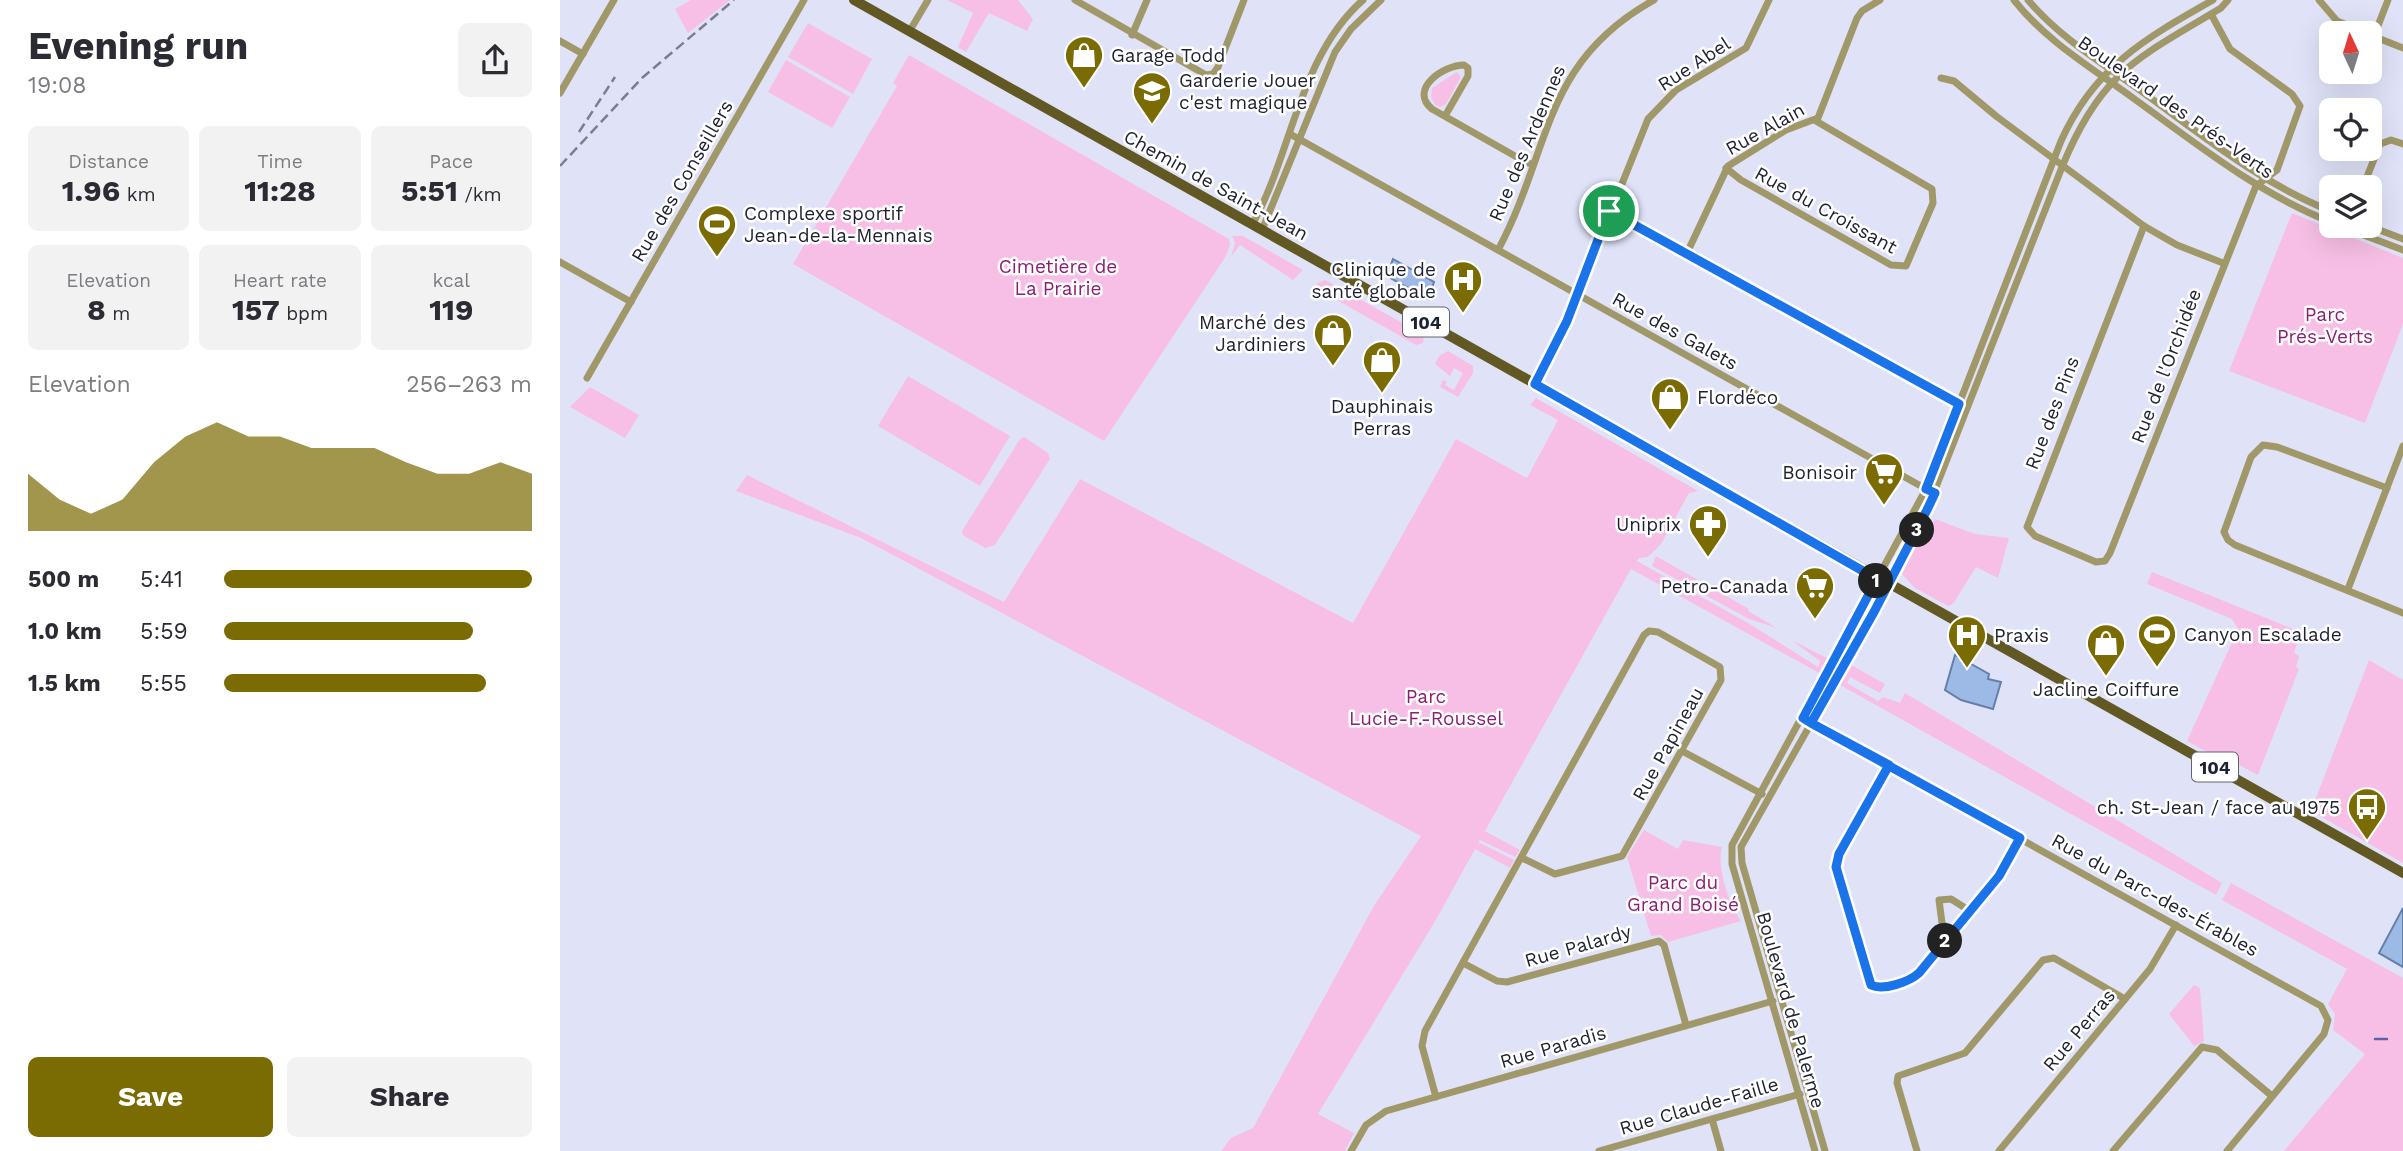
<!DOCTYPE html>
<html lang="en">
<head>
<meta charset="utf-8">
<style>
	body { margin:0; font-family:"Work Sans",sans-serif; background:#f2f2f3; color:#2b2b33; height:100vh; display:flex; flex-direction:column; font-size:26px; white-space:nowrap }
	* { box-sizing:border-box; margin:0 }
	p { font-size:23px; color:#7c7c81 }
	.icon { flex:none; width:38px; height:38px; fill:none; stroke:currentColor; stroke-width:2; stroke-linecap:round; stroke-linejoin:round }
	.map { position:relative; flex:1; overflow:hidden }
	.details { display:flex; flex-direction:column; background:#fff; width:560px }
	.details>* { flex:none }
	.needle { width:46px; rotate:356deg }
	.controls { position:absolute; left:1759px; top:21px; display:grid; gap:14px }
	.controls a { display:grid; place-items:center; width:63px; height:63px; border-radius:10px; background:#fff; box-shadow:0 7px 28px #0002; font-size:35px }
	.pin { position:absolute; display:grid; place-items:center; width:60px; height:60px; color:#fff; margin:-30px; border:4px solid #fff; border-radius:50%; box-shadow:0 2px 7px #0007 }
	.km { position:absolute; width:35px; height:35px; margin:-18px; border-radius:50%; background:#222; color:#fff; font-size:19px; line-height:35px; text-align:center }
	.round { display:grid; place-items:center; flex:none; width:74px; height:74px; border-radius:10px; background:#f2f2f3 }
	.summary { display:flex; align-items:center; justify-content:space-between; height:119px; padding:0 28px }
	h1 { font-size:38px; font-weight:700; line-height:52px }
	.metrics { display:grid; grid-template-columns:repeat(3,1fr); gap:10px; height:119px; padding:7px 28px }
	.metrics div { display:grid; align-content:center; border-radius:10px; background:#f2f2f3; text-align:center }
	.metrics b { font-size:30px; font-weight:700 }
	.metrics small { font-size:19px; font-weight:400 }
	.metrics p { font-size:19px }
	.chart { height:196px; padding:14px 28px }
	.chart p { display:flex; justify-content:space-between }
	.chart svg { width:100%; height:126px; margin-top:7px; fill:#7b6b03; opacity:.7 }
	.action { display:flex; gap:14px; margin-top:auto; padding:14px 28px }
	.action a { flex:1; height:80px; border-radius:10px; background:#7b6b03; color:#fff; font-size:28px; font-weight:700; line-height:80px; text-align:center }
	.action a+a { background:#f2f2f3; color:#2b2b33 }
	ul { padding:0 28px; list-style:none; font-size:23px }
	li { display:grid; grid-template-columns:112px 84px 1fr; align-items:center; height:52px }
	li i { height:18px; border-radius:9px; background:#7b6b03 }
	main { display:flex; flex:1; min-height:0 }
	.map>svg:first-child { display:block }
</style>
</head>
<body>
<main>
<section class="details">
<div class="summary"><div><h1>Evening run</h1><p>19:08</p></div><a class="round"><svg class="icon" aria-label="share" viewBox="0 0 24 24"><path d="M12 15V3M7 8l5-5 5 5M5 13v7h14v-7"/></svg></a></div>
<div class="metrics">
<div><p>Distance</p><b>1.96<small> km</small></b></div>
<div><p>Time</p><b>11:28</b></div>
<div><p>Pace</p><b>5:51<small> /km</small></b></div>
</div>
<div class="metrics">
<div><p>Elevation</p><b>8<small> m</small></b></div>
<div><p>Heart rate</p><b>157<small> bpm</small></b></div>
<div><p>kcal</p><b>119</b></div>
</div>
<div class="chart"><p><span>Elevation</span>256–263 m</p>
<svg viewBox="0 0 160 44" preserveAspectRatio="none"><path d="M0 44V24L10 33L20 38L30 33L40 20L50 11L60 6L70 11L80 11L90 15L100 15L110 15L120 20L130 24L140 24L150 20L160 24V44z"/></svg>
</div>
<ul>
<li><b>500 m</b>5:41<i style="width:100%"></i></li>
<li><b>1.0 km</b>5:59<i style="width:81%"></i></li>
<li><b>1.5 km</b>5:55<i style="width:85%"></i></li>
</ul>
<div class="action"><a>Save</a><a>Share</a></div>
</section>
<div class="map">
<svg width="1843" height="1151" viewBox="0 0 1843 1151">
	<rect width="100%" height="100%" fill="#e0e3f8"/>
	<g fill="#f7bfe5">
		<polygon points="131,0 170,0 128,33 115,9"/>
		<polygon points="387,0 458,0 473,19 467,31 429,13 406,52 398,47 413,13"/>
		<polygon points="248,23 312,59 293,94 228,57"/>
		<polygon points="349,55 669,239 670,245 666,256 544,441 233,264 337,86 333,83"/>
		<polygon points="226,60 290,97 272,128 208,92"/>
		<polygon points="897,72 901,77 886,104 880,107 875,105 871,97 872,88"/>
		<polygon points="1732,213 1843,258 1843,324 1805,423 1669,371"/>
		<polygon points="672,236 683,236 743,270 733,280 680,245 671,257 675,243"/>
		<polygon points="765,280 864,335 863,343 856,345 756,288 758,283"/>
		<polygon points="888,351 913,366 913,373 898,397 880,387 883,380 887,382 885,385 894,390 903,373 894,368 890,376 875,364 879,356"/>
		<polygon points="348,376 450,436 420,486 318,426"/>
		<polygon points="30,387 79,415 65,438 10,407"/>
		<polygon points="976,398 1138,491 1129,493 1101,544 1088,557 1079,558 1077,561 1188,623 1258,667 1260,661 1231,640 1267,658 1259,673 1071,569 925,831 960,850 955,857 920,840 918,842 954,860 950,868 915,849 877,918 758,1114 794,1133 785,1151 661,1151 671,1138 693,1128 815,904 861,836 301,538 176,491 187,475 444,602 520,479 793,623 896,439 967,478 998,420 970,405"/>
		<polygon points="464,437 488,453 490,459 435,545 425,548 403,535 402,531 460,439"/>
		<polygon points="1375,519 1415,534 1449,538 1438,578 1416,567 1393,604 1388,606 1355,588 1342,574 1367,526 1372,526"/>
		<polygon points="1096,556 1189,609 1188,611 1217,628 1189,619 1092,566"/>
		<polygon points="1592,572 1741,632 1734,653 1739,656 1736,667 1739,669 1698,775 1679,765 1674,767 1627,741 1678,629 1672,619 1587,584"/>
		<polygon points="1809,660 1843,680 1843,863 1751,811"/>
		<polygon points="1291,665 1325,684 1320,693 1290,677 1287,683 1318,701 1323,697 1340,703 1345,693 1662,883 1656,895 1280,685"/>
		<path d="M1084,830L1118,849L1123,840L1162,847C1156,867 1170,907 1181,921L1108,942L1101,935L1091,936L1067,857Z"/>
		<polygon points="1671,883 1843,978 1843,1151 1724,1151 1805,1054 1773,1030 1775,1014 1768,1004 1787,969 1662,900"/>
		<polygon points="1634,985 1640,988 1644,1041 1634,1046 1609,1014"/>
	</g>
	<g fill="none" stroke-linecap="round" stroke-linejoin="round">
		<polyline stroke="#5c61aa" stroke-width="2.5" points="1815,1039 1827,1039"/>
	</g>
	<g fill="#9dbae6" stroke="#647fa8" stroke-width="2">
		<polygon points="833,259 874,282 868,299 827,276"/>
		<polygon points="1395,655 1429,674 1428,679 1441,682 1433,709 1401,700 1385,690"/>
		<polygon points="1843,908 1843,967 1819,953"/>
	</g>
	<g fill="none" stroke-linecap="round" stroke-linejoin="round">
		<g stroke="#a1986a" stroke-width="7">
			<polyline points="515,0 646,75 653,74 658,67 684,0"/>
			<path d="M1454,0C1486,41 1532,68 1573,98C1637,144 1697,193 1771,222"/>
			<path d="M1468,0C1499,37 1542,63 1581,91C1642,135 1700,183 1771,211"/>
			<polyline points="1759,0 1777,21 1806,33"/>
			<polyline points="1651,14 1670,49 1732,94 1740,106 1717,170 1696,186"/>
			<polyline points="349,32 368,0"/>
			<polyline points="572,35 587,0"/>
			<polyline points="1810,35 1843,48"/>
			<polyline points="1814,36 1828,0"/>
			<polyline points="0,41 23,54"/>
			<polyline points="1381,78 1394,81 1436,116 1584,226 1617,245 1663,263"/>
			<polyline points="0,93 54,0"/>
			<path d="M885,116L908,76V68L904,65C884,65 848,89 872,109L962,160L973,165"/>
			<polyline points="730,134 1368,490"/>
			<polyline points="1166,168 1181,180 1331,265 1346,266 1373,203 1372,189 1256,121"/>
			<polyline points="1803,187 1820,144 1831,140 1843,144"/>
			<polyline points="1049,211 1401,405"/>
			<path d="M692,225C732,154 739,56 803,0"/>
			<polyline points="1584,226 1467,527 1475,536 1536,562 1545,561 1550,553 1696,186"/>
			<polyline points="1780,226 1843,250"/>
			<polyline points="1809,226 1843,239"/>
			<polyline points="702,230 775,52 791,29 821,0"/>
			<path d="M938,250C992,149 981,63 1094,0"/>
			<polyline points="1127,253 1168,166 1226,130 1258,118 1297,18 1302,11 1320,0"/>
			<polyline points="0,262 71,302"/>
			<polyline points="27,378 244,0"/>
			<polyline points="975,384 1007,321 1088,119 1116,90 1186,48 1209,0"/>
			<polyline points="1827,488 1717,447 1703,445 1691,457 1664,532 1668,540 1675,545 1843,613"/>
			<polyline points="1788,589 1843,446"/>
			<polyline points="1248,721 1761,1006 1768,1020 1764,1034 1667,1151"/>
			<polyline points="1122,751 1202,794"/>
			<polyline points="1329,765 1276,863 1312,986 1323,987 1356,976 1439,876 1460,838"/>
			<polyline points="1391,933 1382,923 1379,900 1391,899 1410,911"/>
			<polyline points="903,963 937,981 947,982 1099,941 1104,945 1126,1025"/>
			<polyline points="876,1097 862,1046 865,1031 1084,635 1089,631 1098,632 1160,667 1161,680 1062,856 995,874 962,858"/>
			<polyline points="1152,1119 1161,1151"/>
			<polyline points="791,1151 806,1125 826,1111 1213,1001"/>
			<polyline points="1039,1151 1240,1094"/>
			<path d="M1255,1151L1172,864V845L1366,489L1501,141C1534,67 1586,38 1653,0"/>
			<path d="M1265,1151L1182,863L1181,847L1314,612L1367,510L1502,167C1541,71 1578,58 1661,8L1668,0"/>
			<polyline points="1357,1151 1337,1083 1338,1076 1405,1053 1483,960 1494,958 1565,999"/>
			<polyline points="1439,1151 1590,969 1616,925"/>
			<polyline points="1553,1151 1642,1047 1657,1050 1712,1096"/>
		</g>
		<polyline stroke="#625824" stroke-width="10" points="294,0 1843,873"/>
		<g stroke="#7b7d91" stroke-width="2.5" stroke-dasharray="10 5" stroke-linecap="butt">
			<polyline points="19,132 55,77"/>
			<polyline points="0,166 82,78 174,0"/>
		</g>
	</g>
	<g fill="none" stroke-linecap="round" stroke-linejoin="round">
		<g stroke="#fff" stroke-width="14">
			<path id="route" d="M1049,211L1007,321L975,384L1317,579L1243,718L1251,723L1329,765L1279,854L1276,867L1311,985C1323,991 1349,982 1359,973L1439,876L1460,838L1262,729L1251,723L1314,612L1367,510L1375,493L1366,489L1399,404L1049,211"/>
		</g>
		<use href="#route" stroke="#1a73e8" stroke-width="9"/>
	</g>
	<defs>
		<g id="shop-pin" transform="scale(2.0125)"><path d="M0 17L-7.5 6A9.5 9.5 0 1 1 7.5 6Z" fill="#7b6b03" stroke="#fff"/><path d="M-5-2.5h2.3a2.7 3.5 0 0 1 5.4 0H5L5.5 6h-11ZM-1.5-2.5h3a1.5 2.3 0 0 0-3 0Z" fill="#fff"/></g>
		<g id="school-pin" transform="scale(2.0125)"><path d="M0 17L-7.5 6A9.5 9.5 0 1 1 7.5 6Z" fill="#7b6b03" stroke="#fff"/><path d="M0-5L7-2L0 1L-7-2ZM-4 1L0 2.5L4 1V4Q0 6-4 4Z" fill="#fff"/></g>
		<g id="stadium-pin" transform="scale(2.0125)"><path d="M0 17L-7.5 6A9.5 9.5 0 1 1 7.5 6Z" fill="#7b6b03" stroke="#fff"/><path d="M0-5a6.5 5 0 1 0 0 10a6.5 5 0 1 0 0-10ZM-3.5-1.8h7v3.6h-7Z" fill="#fff"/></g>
		<g id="hospital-pin" transform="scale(2.0125)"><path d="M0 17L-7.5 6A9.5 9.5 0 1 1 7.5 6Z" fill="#7b6b03" stroke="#fff"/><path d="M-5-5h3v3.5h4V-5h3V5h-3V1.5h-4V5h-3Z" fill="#fff"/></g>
		<g id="supermarket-pin" transform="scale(2.0125)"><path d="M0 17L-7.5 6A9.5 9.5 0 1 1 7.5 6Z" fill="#7b6b03" stroke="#fff"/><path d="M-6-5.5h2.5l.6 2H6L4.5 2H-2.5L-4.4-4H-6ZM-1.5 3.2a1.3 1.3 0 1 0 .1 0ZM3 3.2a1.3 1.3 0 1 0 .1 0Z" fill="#fff"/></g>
		<g id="pharmacy-pin" transform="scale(2.0125)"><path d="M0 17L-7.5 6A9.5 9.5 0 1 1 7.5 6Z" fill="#7b6b03" stroke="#fff"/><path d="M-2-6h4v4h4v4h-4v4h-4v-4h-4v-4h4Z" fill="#fff"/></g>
		<g id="bus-pin" transform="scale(2.0125)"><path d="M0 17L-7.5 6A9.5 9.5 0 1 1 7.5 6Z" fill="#7b6b03" stroke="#fff"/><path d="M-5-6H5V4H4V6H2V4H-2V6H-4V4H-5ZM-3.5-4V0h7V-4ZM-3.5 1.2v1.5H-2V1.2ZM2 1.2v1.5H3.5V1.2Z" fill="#fff"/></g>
	</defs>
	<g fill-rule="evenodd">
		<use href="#shop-pin" x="524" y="55"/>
		<use href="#school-pin" x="592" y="91"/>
		<use href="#stadium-pin" x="157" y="224"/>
		<use href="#hospital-pin" x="903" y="280"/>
		<use href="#shop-pin" x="773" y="333"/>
		<use href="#shop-pin" x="822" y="360"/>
		<use href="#shop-pin" x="1110" y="397"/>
		<use href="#supermarket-pin" x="1324" y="472"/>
		<use href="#pharmacy-pin" x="1148" y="524"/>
		<use href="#supermarket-pin" x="1255" y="586"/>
		<use href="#stadium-pin" x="1597" y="634"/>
		<use href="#hospital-pin" x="1407" y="635"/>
		<use href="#shop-pin" x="1546" y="643"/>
		<use href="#bus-pin" x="1807" y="807"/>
	</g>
	<g text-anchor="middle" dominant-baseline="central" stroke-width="5" stroke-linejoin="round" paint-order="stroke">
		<g fill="#fff" stroke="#626370" stroke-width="2">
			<rect x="843" y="307.5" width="46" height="29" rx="5"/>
			<rect x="1632" y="752.5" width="46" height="29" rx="5"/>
		</g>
		<g font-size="18" font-weight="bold" fill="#1e2033">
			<text x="866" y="322">104</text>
			<text x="1655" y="767">104</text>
		</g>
		<g font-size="19" fill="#1e2033" stroke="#fff" text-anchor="start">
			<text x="551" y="55">Garage Todd</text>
			<text x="619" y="80">Garderie Jouer<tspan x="619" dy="22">c'est magique</tspan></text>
			<text x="184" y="213">Complexe sportif<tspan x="184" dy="22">Jean-de-la-Mennais</tspan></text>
			<text x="876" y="269" text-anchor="end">Clinique de<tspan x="876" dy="22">santé globale</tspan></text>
			<text x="746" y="322" text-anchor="end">Marché des<tspan x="746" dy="22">Jardiniers</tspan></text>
			<text x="1137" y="397">Flordéco</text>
			<text x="822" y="406" text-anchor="middle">Dauphinais<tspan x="822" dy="22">Perras</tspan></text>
			<text x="1297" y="472" text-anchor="end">Bonisoir</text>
			<text x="1121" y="524" text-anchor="end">Uniprix</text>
			<text x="1228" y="586" text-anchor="end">Petro-Canada</text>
			<text x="1624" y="634">Canyon Escalade</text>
			<text x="1434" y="635">Praxis</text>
			<text x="1546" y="689" text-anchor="middle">Jacline Coiffure</text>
			<text x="1780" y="807" text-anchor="end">ch. St-Jean / face au 1975</text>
		</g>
		<g font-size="19" fill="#1e2033" stroke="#fff">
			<text transform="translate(1134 64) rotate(-33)">Rue Abel</text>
			<text transform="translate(1616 107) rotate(35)">Boulevard des Prés-Verts</text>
			<text transform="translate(1205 129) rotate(-29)">Rue Alain</text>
			<text transform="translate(967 143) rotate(-67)">Rue des Ardennes</text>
			<text transform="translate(122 181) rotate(-60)">Rue des Conseillers</text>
			<text transform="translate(656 185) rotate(29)">Chemin de Saint-Jean</text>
			<text transform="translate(1266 210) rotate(29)">Rue du Croissant</text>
			<text transform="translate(1115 331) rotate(29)">Rue des Galets</text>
			<text transform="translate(1606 366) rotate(-69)">Rue de l'Orchidée</text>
			<text transform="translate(1492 413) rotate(-69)">Rue des Pins</text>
			<text transform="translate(1108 744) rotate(-61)">Rue Papineau</text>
			<text transform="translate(1595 895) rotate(29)">Rue du Parc-des-Érables</text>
			<text transform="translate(1018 946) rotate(-16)">Rue Palardy</text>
			<text transform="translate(1231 1010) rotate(74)">Boulevard de Palerme</text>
			<text transform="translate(1519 1030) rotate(-50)">Rue Perras</text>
			<text transform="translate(993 1047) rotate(-16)">Rue Paradis</text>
			<text transform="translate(1139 1106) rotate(-16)">Rue Claude-Faille</text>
		</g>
		<g font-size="19" fill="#8c1c74" stroke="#fff">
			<text x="498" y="266">Cimetière de<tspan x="498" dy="22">La Prairie</tspan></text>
			<text x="1765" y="314">Parc<tspan x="1765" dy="22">Prés-Verts</tspan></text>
			<text x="866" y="696">Parc<tspan x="866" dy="22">Lucie-F.-Roussel</tspan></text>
			<text x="1123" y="882">Parc du<tspan x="1123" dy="22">Grand Boisé</tspan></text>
		</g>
	</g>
</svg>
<div class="controls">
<a><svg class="needle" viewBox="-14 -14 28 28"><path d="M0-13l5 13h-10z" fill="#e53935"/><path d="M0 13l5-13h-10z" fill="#7c7c81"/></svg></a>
<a><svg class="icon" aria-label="locate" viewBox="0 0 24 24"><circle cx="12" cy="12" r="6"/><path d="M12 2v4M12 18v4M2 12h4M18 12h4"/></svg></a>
<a><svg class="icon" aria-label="layers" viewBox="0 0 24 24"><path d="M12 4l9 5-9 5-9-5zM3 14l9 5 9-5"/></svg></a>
</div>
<div class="pin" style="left:1049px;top:211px;background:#1e9e55"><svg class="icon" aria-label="arrive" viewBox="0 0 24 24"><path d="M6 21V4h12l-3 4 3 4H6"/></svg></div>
<b class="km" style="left:1316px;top:581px">1</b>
<b class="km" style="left:1385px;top:941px">2</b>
<b class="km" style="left:1357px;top:530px">3</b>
</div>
</main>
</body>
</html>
